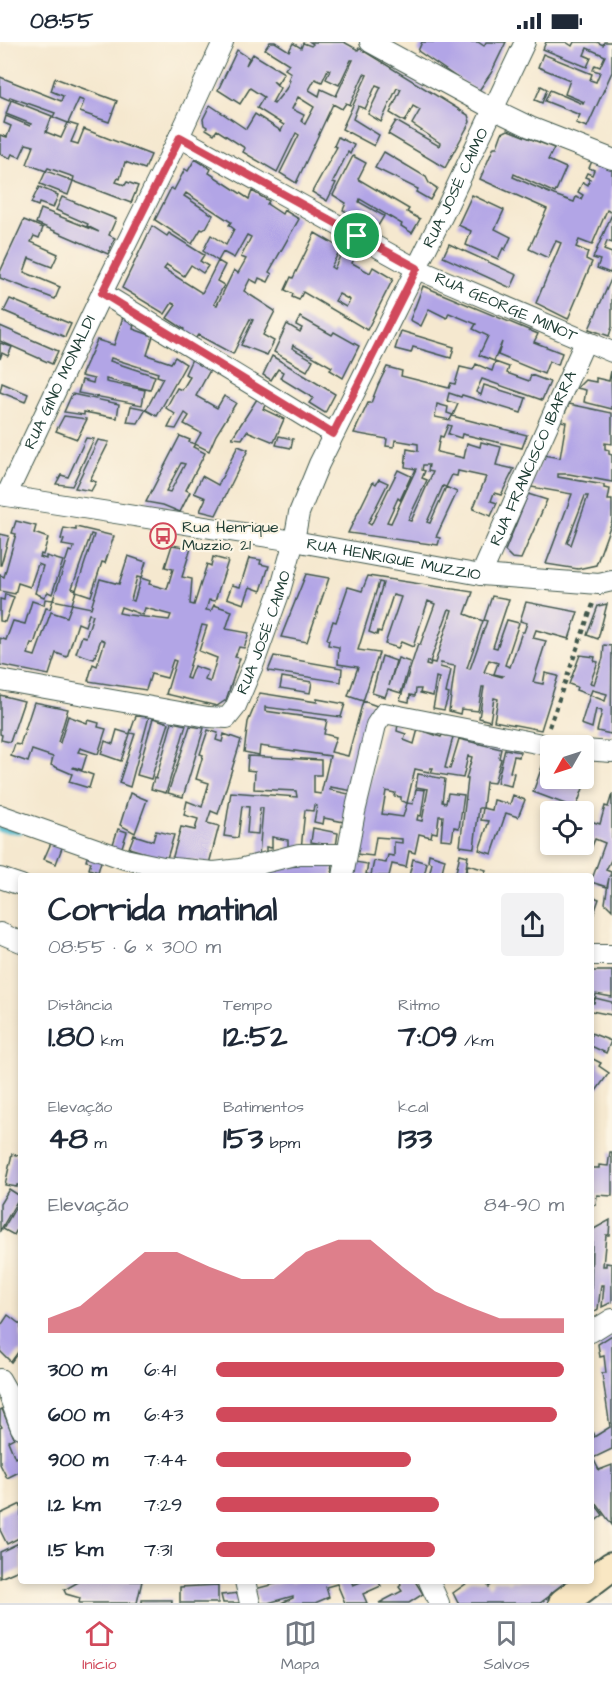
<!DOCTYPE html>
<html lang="pt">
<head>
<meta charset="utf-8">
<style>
	body { margin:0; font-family:"Architects Daughter",sans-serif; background:#f2f2f3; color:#1f2937; height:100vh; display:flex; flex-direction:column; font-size:22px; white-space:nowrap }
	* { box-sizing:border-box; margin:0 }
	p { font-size:20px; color:#747a83 }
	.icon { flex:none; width:33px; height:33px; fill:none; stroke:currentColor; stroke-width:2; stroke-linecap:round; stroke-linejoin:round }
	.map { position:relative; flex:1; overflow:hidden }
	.drawer { position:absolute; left:18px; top:831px; width:576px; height:711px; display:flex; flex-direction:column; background:#fff; border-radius:6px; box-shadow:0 3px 9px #0003 }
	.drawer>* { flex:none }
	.needle { width:39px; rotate:231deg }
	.tools { position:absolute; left:540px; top:693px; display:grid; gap:12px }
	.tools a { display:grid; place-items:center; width:54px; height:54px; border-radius:6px; background:#fff; box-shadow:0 3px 9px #0003; font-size:30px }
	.pin { position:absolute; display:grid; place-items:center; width:51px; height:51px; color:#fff; margin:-26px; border:3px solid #fff; border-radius:50%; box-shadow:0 2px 6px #0007 }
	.round { display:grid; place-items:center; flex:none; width:63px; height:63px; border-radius:6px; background:#f2f2f3 }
	.headline { display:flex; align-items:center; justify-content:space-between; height:102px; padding:0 30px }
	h1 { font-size:33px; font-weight:800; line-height:45px }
	.figures { display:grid; grid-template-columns:repeat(3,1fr); gap:9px; height:102px; padding:6px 30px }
	.figures div { display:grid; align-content:center }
	.figures b { font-size:30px; font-weight:800 }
	.figures small { font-size:16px; font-weight:400 }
	.figures p { font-size:16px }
	.chart { height:168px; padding:12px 30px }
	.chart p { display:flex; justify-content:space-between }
	.chart svg { width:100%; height:108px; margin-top:6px; fill:#d1495b; opacity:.7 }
	ul { padding:0 30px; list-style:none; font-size:20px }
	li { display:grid; grid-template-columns:96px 72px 1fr; align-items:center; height:45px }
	li i { height:15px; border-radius:8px; background:#d1495b }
	.status { display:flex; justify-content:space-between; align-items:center; height:42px; padding:0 30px; background:#fff; direction:ltr }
	.status svg { height:16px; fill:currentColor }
	.dock { display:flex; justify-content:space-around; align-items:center; height:84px; border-top:2px solid #e0e1e3; background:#fff; font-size:16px; color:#747a83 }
	.dock a { display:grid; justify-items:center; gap:3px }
	.dock .on { color:#d1495b }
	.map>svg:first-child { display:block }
</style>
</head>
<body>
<div class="status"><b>08:55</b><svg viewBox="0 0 49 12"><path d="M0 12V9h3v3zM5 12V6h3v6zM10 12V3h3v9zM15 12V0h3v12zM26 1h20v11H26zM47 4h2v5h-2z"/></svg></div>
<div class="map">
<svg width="612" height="1561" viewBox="0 0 612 1561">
	<rect width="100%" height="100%" fill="#fcf5e5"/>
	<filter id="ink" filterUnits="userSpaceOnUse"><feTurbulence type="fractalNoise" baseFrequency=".0167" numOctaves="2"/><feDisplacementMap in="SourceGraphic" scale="12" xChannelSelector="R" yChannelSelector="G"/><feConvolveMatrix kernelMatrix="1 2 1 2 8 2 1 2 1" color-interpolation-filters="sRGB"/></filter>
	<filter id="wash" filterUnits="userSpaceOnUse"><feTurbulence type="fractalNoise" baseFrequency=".008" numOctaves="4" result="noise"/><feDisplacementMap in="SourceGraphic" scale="24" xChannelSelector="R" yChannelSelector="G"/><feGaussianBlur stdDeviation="1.35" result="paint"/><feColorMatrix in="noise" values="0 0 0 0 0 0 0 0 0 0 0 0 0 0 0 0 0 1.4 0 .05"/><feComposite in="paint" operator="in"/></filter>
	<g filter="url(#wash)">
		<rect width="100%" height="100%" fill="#f5e8cf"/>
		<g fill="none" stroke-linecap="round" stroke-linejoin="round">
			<polyline stroke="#51b9ce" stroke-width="6" points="0,787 20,789"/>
		</g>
		<g id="blocks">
			<g fill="#b2a5e6" fill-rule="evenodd">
				<path d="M270,0H275L289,9L293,1L301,6L303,1L311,4L313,2L310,0H344L358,8L359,6L468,73L470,80L445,126L388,92L396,79L439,104L440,101L412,82L420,68L413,64L405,80L390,71L401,47L397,46L381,80L368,72L381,45L376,43L365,67L358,64L353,77L379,93L374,104L342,87L367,33L364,32L350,63L346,61L342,67L333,62L296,141L280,131L299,93L296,91L277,130L243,110L245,106L217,88L214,92L206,87L207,85L204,83L203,77L210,63L246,87L255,72L281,89L284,83L257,66L264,55L250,46L240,62L218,48L237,8L249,16L246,23L253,12L284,31L277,42L273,39L280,46L272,61L274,62L286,47L290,38H288L291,31L285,27L289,22L265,7ZM351,18H353L336,54L321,47L319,54L309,48L315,37L322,40L328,27L330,28L326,37L339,43ZM298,55L314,65L305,82L301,79L304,73L292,67Z"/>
				<polygon points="422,0 478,0 484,4 486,0 506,0 491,31 478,50 418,9"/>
				<polygon points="546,0 566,0 572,4 574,0 597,0 603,3 604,0 612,0 612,30 587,85 576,81 580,73 545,59 550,48 583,62 584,60 565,52 570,38 538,25 543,12 592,32 590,38 596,40 600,30 593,28 595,23 600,25 605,14 587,6 584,13 591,16 587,25 543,7"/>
				<polygon points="0,35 61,59 63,54 51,49 55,36 117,59 109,80 80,70 84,59 79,57 68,81 53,75 55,71 10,55 9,58 0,54"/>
				<polygon points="541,44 547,47 542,61 535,58"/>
				<polygon points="11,58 52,74 46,90 61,96 68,81 78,84 71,100 78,102 84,87 151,113 145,127 125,120 120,137 118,136 116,140 125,143 127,140 138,144 131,161 73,139 74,135 48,126 46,129 73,139 68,153 40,142 46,129 27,122 34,104 26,102 20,115 12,112 10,116 0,112 0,93 7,95 11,84 4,81 6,74 30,84 31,82 6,72"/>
				<polygon points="508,88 554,106 548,118 566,126 555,151 514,132 513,135 554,153 574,160 576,155 581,157 583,153 578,150 583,140 588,143 590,137 585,135 587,131 592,133 594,128 589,126 592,119 612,127 612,171 607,168 592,203 579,198 576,205 588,210 586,217 592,220 568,277 536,261 561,201 556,199 548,216 529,207 547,167 480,137 494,105 497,105 502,91"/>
				<polygon points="338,95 354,103 350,112 348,110 333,140 336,141 327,159 312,150 337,105 334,104"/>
				<polygon points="384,110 426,135 429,141 437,146 430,158 416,150 418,147 375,126"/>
				<polygon points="353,114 366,121 358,137 409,167 407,170 420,177 412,191 401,184 402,182 360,157 359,160 384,174 376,187 343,168 346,161 333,153"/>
				<path d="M195,117L211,127L209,131L249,157L252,149L269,159L267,162L282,172L284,168L299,177L269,230L272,232L268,240L259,236L257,241L250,237L244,249L275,269L263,293L274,299L267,313L241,303L253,278L250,277L233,312L198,293L195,297L183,290L184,287L167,276L176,263L172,261L165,272L122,246L152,184L167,194L169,191L204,213L200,219L208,224L203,231L191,223L184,234L167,223L164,227L202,251L218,219L203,209L211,193L226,203L234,187L229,183L231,180L186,151L184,154L213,173L206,186L203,188L201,187L192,202L155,178L171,146L174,148L185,127L188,129ZM247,193L251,195L241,215L246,217L238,231L234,228L217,263L214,262L224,243L217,239L225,223L218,219L223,210L234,216Z"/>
				<polygon points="39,145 58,153 53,166 39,161 38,164 31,161"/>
				<polygon points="472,153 504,168 495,187 511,195 505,208 503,206 498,217 466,203 471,189 458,183"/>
				<polygon points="62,155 116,177 109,193 115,196 108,212 36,181 41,167 99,190 87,184 88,182 56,168"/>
				<polygon points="612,172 612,201 607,199 604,208 612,211 612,226 610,231 597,226 600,218 593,216"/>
				<polygon points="24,178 43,186 39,196 34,194 31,200 58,212 52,225 29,216 24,230 60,245 55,257 0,236 0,230"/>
				<path d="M315,191L341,206L331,225L334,227L343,208L355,215L352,221L370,231L373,225L393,237L367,288L303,250L299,258L292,255L293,252L285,248L291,235L293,236ZM339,252L350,258L346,265L335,259Z"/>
				<polygon points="449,202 517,233 511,246 443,215"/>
				<polygon points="612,235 612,285 609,294 589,287"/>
				<polygon points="423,244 538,292 534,300 562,311 558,323 549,319 544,332 498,313 502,300 494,319 479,313 488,294 473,287 476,282 449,271 447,276 429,267 421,284 410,278"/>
				<polygon points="10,257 71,282 65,295 4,269"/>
				<polygon points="123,275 134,282 133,287 153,294 147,313 171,321 175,315 186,322 157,374 146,368 163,336 157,334 158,331 111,316 110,319 155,334 150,348 106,337 106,340 145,348 142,363 78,351 82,338 93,341 94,337 81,334 97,298 114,303"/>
				<polygon points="300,275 332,293 334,290 359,304 343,336 330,328 332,325 293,303 292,306 313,318 307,329 274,310 287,282 300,290 302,286 296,283"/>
				<polygon points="0,284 58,309 52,322 0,299"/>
				<polygon points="401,289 454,305 451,316 413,305 411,311 395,307"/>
				<polygon points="0,301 12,305 8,314 2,311 0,317"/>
				<polygon points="272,314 335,352 325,371 309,361 313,356 280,336 283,330 278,327 271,338 263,333"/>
				<polygon points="192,317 210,328 196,354 217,366 224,354 236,361 216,393 209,409 195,402 201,391 184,382 189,374 185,371 176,387 168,386 175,372 166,366 177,346 182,348 190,335 185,332"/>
				<path d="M495,320L509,325L507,331L529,339L531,333L550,340L542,358L482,337L476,350L481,353L484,343L526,356L521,371L462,353L461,355L449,351L447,359L458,362L453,373L447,371L448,365L437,362L435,375L450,378L452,374L527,393L522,406L462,392L461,396L448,392L451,384L448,383L443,395L440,394L437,410L464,416L467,401L480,405L481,400L501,405L496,423L514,427L501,453L494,451L491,459L497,461L491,474L473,467L486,435L458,429L457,434L452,433L446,445L443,444L427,480L430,481L446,445L457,450L436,495L440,496L438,503L348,491L373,440L376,442L379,437L388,441L368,481L371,483L398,428L411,434L400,458L398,456L387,480L391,481L416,427L405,425L407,407L418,409V402L395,398L394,405L386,404L387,397L354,391L368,361H371L378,343L387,325L402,329L401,334L449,346L451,341L455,342L460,325L473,328L476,322L492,329ZM423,423H429L428,429L433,430L411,479L408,478L427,438L422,436L425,429L422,428Z"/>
				<polygon points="611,329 612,367 584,360 586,348 577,346 585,338 596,340 596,336 609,339"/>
				<polygon points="2,341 28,352 25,360 0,350"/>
				<polygon points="72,352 119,362 117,376 84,370 84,373 64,370"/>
				<polygon points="257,357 266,362 263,367 284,377 274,400 247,389 242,397 232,396"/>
				<path d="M569,362L612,371V402L605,401V407L609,408V412L612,413V440L569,432H558V435L604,443V446L610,447L608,458H612V479L596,523L578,527L546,522L572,452L531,445L543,413L560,416L566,380L561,379ZM585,454H588L571,503L567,501Z"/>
				<polygon points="131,364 146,367 138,381 127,380"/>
				<polygon points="64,374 87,377 77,397 56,389"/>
				<path d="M180,394L190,398L189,400L195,402L193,405L205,411L186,448L190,450L180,470L163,463L146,460ZM181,421L185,422L170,450L166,449Z"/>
				<polygon points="279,394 293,397 291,406 276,403"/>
				<polygon points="86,396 94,397 72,444 56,442 61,433 68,435"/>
				<polygon points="98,398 109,400 90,438 96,440 91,449 75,446"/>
				<polygon points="238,404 248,408 216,473 200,469 206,456 194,451 202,434 218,443"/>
				<polygon points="528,452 547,458 521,517 512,516 505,509"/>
				<polygon points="16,479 36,484 34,491 48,496 43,513 41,512 40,515 46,517 46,514 63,519 52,552 48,550 44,555 35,551 43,524 38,522 30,545 18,541 15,552 0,549 0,533 4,535 16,492 12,491"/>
				<path d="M76,485L114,494L105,521L102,520L91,554L76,549L72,562L53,558L50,567L46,566L34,602L31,601L28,612L35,614L51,570L67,575L72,562L91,566L100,537L119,542L128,514L146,520L141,536L137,535L131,558L134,559L141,536L150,539L149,542L167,547L173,527L165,525L172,503L191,506L182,535L192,537L190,562L194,563L195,560L207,522L211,524L213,515L228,519L215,559L209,558L206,568L211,569L214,563L232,569L226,587L249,591L244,606L239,605L235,615L240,616L226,658L217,664L166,652L176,619L173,618L167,636L151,632L146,648L88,639L93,622L97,624L105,599L101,597L94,617L76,611L82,594L86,595L93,573L89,572L85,584L78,581L67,615L56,611L49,633L0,623V596L6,598L13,579L25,582L32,559L44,563L45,557L53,558L69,509L72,510L74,505L62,503L64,498L61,497L64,486L76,488ZM91,492L94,493L76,548L72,546ZM121,565L143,573L145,566L171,573L169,578L129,573L119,571ZM202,583L207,584L199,609L217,616L210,640L205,638L208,629L194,624L189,637L186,636Z"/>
				<polygon points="0,492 9,494 1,523 0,523"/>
				<polygon points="249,516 261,518 260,522 269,524 261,549 250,545 244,562 227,556 232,543 240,545"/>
				<polygon points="306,532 329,536 307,600 281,595"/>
				<path d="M368,534L473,550L465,572L483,579L467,626L470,627L487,579L484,578L492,554L509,557L493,605L497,606L507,578L519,581L505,623L510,625L522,590H524L527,581L520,579L526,560L578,570L569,597L536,588L533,596L546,599L533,640L543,642L545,631L558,634L541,688L494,679L498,657L494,656L490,679L479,676L484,645H482L478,669L461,667L460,672L449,669L455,624L449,623L441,621L440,625L451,628L446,651L449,652L444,668L433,666L439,636L436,635L433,654L420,651L421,647H416L415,654L410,653L409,660L400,658L418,602L420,603L435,562L428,559L413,605L401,600L398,606L385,602L401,555L393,553L381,590L378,589L377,593L369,590L383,541L379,540L358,608L379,611L363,659L377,664L353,749L330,745V748L349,752L344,780L324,776L323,782L314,780L317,764L314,763L313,769L305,768L301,807H288V798L272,795V806L266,805V812L259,814L263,766H260L258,792L247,791L249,765L242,764L238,796L224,794L231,750L297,755L296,749L254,747L255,729L247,728L248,714L321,718V733H314V751L321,752L330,714L260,704L259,713L244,710L248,680L260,651L317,660V657L345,662L341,675L265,665V669L327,678L324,692L336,695L331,710L348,714L363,659L348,654L358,625L338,622L339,605L328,603L329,598L327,597L333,579L336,580L348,545L362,549ZM449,567L452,568L435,621L431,620L430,624L426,623L427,619L430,620ZM489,618L498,621L494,632L503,634L502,635L484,630Z"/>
				<polygon points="5,552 14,555 5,580 0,579 0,557 4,558"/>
				<polygon points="607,562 598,597 587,593 598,564"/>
				<polygon points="604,603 612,604 611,692 597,689 602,669 596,667 592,686 581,682 590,653 605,659 607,652 592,648 590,653 576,648 577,645 569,642 580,613 595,615 594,619 598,620 590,641 594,642 603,616"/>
				<polygon points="274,614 342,626 341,640 268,629"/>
				<polygon points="382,614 396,619 389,644 398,616 410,620 401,651 388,647 385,655 372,651"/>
				<polygon points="282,635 312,640 310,651 280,646"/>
				<polygon points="0,653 24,659 10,700 1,698 2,693 0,692"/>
				<polygon points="34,660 68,667 58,700 60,701 68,674 87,681 88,678 99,681 98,685 106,687 98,712 80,706 78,710 87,712 82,728 74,725 73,726 93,733 89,746 69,740 72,732 51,723 53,715 32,708 28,720 11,714 15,702 20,703"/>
				<polygon points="136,674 149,675 130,745 119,741 135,692 130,691"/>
				<polygon points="153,676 169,681 151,737 137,733"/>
				<polygon points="384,679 398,682 397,689 406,692 404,698 414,702 418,687 441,695 442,693 453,695 445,726 450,727 459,697 501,707 499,716 501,717 494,741 486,740 483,766 492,768 494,758 510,762 513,753 525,758 518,775 506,771 492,812 479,808 489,779 481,778 483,766 479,766 474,806 460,804 468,737 466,737 472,715 468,714 463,736 431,731 433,726 430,726 429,730 415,727 407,761 401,759 401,755 394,754 395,751 386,749 382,772 403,775 407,761 413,762 416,747 425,748 421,774 418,773 417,778 422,779 428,747 416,745 418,732 445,737 442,760 446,761 448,751 464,753 459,786 454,785 452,798 441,797 443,774 439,774 437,791 432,790 431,795 419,792 415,811 409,809 406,825 392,822 389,834 353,834 355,820 368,822 366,832 371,833 374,819 386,821 388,813 394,814 394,800 402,801 402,797 376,795 373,814 356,812 366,759"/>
				<polygon points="172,680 186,683 166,751 151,747 154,736 156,737"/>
				<polygon points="190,684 204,686 183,755 168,751"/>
				<polygon points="117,688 130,692 121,719 101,712 105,699 113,702"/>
				<polygon points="208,688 218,691 216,698 222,700 224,692 241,698 218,772 211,769 207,781 219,784 209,822 186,817 185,821 172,818 181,785 195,788 198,777 184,773 187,759 202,765 209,741 196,737 203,713 200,712"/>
				<polygon points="505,707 520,710 519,715 514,714 510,730 514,731 511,744 497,741"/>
				<polygon points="543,722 550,725 550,736 586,738 576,766 533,750"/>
				<polygon points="130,751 147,758 135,791 120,783"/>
				<polygon points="612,752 612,816 606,828 611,830 610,834 612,834 612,868 605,861 609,836 607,845 591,840 605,801 595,797 590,809 572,803 584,802 584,777 600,782 605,764 608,765"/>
				<polygon points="550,765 558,769 550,770 550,795 545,793 548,785 543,783"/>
				<polygon points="313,786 338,791 336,804 311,800"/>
				<polygon points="118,787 127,790 120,811 111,808"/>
				<polygon points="156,789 174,793 165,823 147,818 149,812 129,806 134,793 153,799"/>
				<polygon points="51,801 56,803 57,801 63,803 56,822 44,817"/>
				<polygon points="88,812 102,816 98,830 89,827 91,820 86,819"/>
				<polygon points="429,812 445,817 441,834 429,834 432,821 428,819"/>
				<polygon points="460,812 468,814 465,832 456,830"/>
				<polygon points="299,816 333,818 332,834 267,834 267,826 299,824"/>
				<polygon points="413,817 427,821 424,834 409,834"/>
				<polygon points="468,823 486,828 484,834 465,834"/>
				<polygon points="591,854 599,857 593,874 591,873"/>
				<polygon points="591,929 612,929 612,955 596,952 595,957 591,957"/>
				<polygon points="595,956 612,960 612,973 591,969 591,961 594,961"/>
				<polygon points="591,991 611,999 606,1011 591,1004"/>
				<polygon points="591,1016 601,1021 599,1024 609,1031 591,1056"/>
				<polygon points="610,1110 612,1110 612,1154 597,1153 596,1163 591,1163 591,1126 599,1126 599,1123 608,1124"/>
				<polygon points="12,1112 21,1114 21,1143 17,1143 17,1145 5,1143"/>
				<polygon points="9,1147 20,1154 0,1189 0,1162"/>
				<polygon points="21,1156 21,1180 14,1193 3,1187"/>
				<polygon points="610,1178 609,1193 606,1193 603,1224 606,1224 606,1221 612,1222 612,1260 602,1265 604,1243 601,1243 598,1267 591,1272 592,1188"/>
				<polygon points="8,1273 21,1283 21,1311 19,1309 11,1320 0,1309 0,1285"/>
				<polygon points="612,1293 612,1407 593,1416 599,1428 612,1423 612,1483 591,1454 591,1385 594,1395 610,1385 602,1331 606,1331 604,1314 600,1315 598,1302"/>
				<polygon points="2,1367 14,1396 8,1399 15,1416 20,1413 21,1415 21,1429 7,1436 0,1422 0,1386 2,1385 0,1382 0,1368"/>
				<polygon points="591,1457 603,1473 591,1482"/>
				<polygon points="21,1462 21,1495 7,1502 0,1488 0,1472"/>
				<polygon points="21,1500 21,1527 0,1536 0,1510"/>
				<polygon points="80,1539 142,1539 137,1561 79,1561 80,1556 66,1552 64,1548"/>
				<polygon points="286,1539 290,1539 290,1541 298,1539 356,1539 352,1541 353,1543 363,1539 378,1539 381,1544 363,1552 367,1561 345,1561 337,1542 326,1545 329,1555 315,1561 281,1561 293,1556 293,1554 268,1561 258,1561 255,1547"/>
				<polygon points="400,1539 415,1539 423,1552 409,1561 379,1561 402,1549 399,1545 401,1543"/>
				<polygon points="470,1539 485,1539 489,1545 493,1541 492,1539 507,1539 508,1541 511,1539 562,1539 566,1542 540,1561 458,1561 453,1551"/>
				<polygon points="218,1543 218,1561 180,1561 180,1545"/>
				<polygon points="240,1551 242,1561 223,1561 221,1553"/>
				<rect x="142" y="1558" width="30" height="3"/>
			</g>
		</g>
	</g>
	<g filter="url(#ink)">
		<use href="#blocks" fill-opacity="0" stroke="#3f574b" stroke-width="1.5"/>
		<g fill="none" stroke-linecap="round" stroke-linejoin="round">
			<g stroke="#3f574b" stroke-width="22">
				<g id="street">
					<polyline points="370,0 493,67 530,85 612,117"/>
					<path id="s1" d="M179,95L417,227L612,310"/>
					<polyline points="102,251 333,392"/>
					<path id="s2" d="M0,453L294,499L481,533L599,542L612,539"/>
					<path id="s3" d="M6,454L102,251L179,95L223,0"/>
					<path id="s4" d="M481,533L585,300"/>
					<path id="s5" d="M0,638L208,675L227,676L235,666L254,621L280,549L294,499L299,471L319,422L444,171L525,0"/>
					<polyline points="584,708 612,710"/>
					<polyline points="0,773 125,817 163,825 214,830 240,827 299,812 346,812"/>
					<polyline points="343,834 355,770 376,683 384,671 552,704"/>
					<polyline points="0,836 21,843"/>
					<polyline points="0,891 21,900"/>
					<polyline points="591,913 612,913"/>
					<polyline points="591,1290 612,1277"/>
					<polyline points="0,1337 9,1353 21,1386"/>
					<polyline points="245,1539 250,1561"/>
					<polyline points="429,1539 439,1561"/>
				</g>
			</g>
			<g stroke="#3f574b" stroke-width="32">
				<polyline id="secondary" points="563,1561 612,1524"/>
			</g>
			<polyline stroke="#3f574b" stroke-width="4" stroke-dasharray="4.5 4.5" stroke-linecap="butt" points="549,685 594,559"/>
			<use href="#street" stroke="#fff" stroke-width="20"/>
			<use href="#secondary" stroke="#f9e7c3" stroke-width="28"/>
		</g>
	</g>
	<g fill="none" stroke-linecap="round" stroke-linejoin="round" filter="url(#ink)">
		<g stroke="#fff" stroke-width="12">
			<polygon id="route" points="180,95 417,226 333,392 102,251"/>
		</g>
		<use href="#route" stroke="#d1495b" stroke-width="8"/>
	</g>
	<defs>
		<g id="bus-ring" transform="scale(1.35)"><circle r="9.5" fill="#fcf5e5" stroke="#d1495b" stroke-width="1.5"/><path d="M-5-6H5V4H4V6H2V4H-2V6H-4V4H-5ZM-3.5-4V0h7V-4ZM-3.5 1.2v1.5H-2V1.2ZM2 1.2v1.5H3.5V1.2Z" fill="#d1495b"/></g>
	</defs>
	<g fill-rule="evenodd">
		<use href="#bus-ring" x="163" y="494"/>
	</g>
	<g text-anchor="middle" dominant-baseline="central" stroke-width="4.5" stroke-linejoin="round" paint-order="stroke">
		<g font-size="16" fill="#1f3d34" stroke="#fcf5e5">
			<text stroke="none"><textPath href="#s5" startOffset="810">RUA JOSÉ CAIMO</textPath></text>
			<text stroke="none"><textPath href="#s1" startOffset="369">RUA GEORGE MINOT</textPath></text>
			<text stroke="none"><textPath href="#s3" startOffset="126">RUA GINO MONALDI</textPath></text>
			<text stroke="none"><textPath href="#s4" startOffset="128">RUA FRANCISCO IBARRA</textPath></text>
			<text stroke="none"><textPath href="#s2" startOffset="399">RUA HENRIQUE MUZZIO</textPath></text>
			<text stroke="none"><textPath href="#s5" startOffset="324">RUA JOSÉ CAIMO</textPath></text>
		</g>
		<g font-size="16" fill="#1f3d34" stroke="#fcf5e5" text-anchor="start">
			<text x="182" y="485">Rua Henrique<tspan x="182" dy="18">Muzzio, 21</tspan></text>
		</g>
	</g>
</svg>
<div class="tools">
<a><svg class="needle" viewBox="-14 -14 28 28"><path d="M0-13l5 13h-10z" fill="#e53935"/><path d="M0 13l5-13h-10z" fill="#747a83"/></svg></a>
<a><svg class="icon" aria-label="locate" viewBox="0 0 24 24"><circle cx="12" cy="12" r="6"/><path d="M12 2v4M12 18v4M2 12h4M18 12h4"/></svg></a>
</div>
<div class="pin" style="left:357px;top:194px;background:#1e9e55"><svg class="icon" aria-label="arrive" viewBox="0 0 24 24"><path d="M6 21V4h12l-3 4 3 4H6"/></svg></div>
<section class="drawer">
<div class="headline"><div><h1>Corrida matinal</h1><p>08:55 · 6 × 300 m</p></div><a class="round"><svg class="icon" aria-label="share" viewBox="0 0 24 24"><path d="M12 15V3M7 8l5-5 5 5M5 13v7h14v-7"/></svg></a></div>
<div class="figures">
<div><p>Distância</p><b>1.80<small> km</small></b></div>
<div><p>Tempo</p><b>12:52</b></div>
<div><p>Ritmo</p><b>7:09<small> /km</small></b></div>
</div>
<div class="figures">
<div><p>Elevação</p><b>48<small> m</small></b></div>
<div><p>Batimentos</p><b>153<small> bpm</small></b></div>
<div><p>kcal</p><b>133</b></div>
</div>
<div class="chart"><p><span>Elevação</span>84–90 m</p>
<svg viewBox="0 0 160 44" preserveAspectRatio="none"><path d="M0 44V38L10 33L20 22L30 11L40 11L50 17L60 22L70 22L80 11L90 6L100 6L110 17L120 27L130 33L140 38L150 38L160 38V44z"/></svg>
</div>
<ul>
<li><b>300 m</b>6:41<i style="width:100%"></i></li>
<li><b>600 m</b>6:43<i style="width:98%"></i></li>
<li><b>900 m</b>7:44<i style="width:56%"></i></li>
<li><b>1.2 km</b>7:29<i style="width:64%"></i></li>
<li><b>1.5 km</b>7:31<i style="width:63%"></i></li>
</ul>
</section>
</div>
<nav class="dock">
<a class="on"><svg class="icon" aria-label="home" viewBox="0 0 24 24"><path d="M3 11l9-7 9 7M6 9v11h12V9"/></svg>Início</a>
<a><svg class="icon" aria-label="map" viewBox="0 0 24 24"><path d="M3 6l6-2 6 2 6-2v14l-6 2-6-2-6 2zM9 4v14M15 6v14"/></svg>Mapa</a>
<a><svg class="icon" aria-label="saved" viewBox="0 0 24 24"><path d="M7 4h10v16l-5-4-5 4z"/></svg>Salvos</a>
</nav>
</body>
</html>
